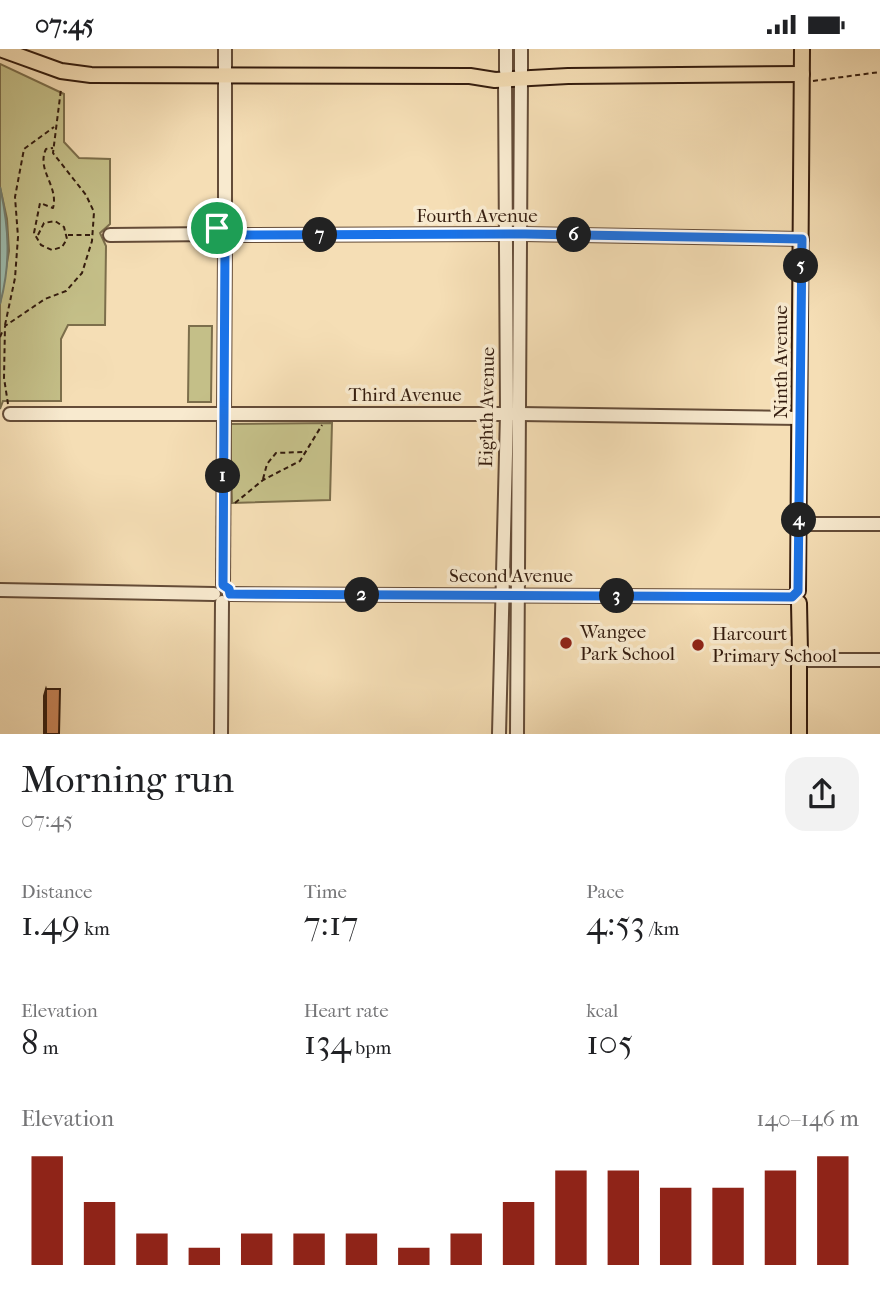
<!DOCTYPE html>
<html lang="en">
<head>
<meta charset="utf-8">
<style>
	body { margin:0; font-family:"IM FELL French Canon",serif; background:#f2f2f2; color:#202124; height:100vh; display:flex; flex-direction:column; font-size:26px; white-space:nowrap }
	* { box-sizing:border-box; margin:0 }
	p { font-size:23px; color:#757577 }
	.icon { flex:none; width:38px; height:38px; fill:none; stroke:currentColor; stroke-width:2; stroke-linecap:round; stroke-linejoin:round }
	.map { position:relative; height:685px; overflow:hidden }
	.drawer { display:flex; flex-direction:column; background:#fff; flex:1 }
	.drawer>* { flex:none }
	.pin { position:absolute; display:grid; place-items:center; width:60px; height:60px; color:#fff; margin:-30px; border:4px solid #fff; border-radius:50%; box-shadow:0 2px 7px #0007 }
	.km { position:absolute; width:35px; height:35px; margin:-18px; border-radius:50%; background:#222; color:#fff; font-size:19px; line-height:35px; text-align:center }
	.round { display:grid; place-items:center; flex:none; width:74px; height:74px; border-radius:21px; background:#f2f2f2 }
	.headline { display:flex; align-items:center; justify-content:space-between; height:119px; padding:0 21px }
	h1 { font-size:38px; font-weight:600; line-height:52px }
	.stats { display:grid; grid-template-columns:repeat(3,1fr); gap:10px; height:119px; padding:7px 21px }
	.stats div { display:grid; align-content:center }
	.stats b { font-size:35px; font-weight:600 }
	.stats small { font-size:19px; font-weight:400 }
	.stats p { font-size:19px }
	.chart { height:196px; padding:14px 21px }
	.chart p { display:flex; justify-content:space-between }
	.chart svg { width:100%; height:126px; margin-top:7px; stroke:#8f2418; stroke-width:6 }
	.status { display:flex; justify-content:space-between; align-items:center; height:49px; padding:0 35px; background:#fff; direction:ltr }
	.status svg { height:19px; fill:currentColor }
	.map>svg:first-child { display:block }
</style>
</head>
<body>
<div class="status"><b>07:45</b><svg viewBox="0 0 49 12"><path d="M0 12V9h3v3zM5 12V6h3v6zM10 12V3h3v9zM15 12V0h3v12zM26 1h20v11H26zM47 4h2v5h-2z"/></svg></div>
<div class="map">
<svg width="880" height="685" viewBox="0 0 880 685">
	<rect width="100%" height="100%" fill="#f5deb5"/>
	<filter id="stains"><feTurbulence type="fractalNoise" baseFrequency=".00286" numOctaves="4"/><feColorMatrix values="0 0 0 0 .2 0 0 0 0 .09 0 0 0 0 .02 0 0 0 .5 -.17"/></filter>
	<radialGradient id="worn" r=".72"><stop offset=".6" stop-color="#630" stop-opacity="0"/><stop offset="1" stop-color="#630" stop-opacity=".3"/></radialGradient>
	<g fill="#c4bf88" stroke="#7c6e4b" stroke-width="2">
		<polygon points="0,15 64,45 64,93 79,109 110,110 110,175 100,184 106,197 105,276 68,276 61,290 61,352 3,352 0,360 0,255 9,202 7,170 0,138"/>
		<polygon points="189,277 212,277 211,353 188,353"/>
		<polygon points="332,374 330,451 232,454 230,375"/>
	</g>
	<path fill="#9cbcae" stroke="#727c6e" stroke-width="2" d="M0,138C9,178 11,215 0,255Z"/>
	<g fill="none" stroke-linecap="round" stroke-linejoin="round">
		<g stroke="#644c38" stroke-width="16">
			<g id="minor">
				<polyline points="225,0 225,175"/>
				<polyline points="506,22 506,0"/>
				<polyline points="521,22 521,0"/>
				<polyline points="110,186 215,185"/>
				<polyline points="236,186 521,185 802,190"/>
				<polyline points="10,365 520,365 800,369"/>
				<polyline points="799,475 880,475"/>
				<polyline points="223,536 225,196"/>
				<polyline points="0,541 214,545"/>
				<polyline points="230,545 792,548"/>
				<polyline points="807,611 880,611"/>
				<polyline points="221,685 222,553"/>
				<polyline points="499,685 507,365 505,31"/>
				<polyline points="517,685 521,31"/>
			</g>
		</g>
		<g stroke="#341c0e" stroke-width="18">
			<g id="major">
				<polyline points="0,0 61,22 91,26 470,27 495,31 568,27 802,25"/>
				<polyline points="798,542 802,0"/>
				<polyline points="799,554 800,604"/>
				<polyline points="799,685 799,617"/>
			</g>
		</g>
		<g stroke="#341c0e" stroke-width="2" stroke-dasharray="5 3.5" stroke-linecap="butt">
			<polyline points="813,32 880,23"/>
			<path d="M38,186L44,174L55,172L64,178L67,190L62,198L52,201L41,196L34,184L40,154L53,159C59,137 36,121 46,100L53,99"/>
			<polyline points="68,186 90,186"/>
			<polyline points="5,276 15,229 18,188 15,148 24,100 54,78"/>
			<polyline points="0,288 3,281"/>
			<polyline points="8,355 4,329 5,277 45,250 66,242 82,224 92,192 94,163 86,146 53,104 61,40"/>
			<polyline points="263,430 267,415 276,404 304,403"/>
			<polyline points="235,454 263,431 300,412 322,376"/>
		</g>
		<use href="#minor" stroke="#f8eacf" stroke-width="12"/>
		<use href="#major" stroke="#f5deb5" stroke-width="14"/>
	</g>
	<polygon fill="#ae734d" stroke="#341c0e" stroke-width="2" points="46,640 59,685 44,685 44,647"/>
	<polygon fill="#ca865a" stroke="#341c0e" stroke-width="2" points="46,640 60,640 59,685 46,685"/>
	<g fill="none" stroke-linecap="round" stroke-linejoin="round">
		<g stroke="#fff" stroke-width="14">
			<polygon id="route" points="222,175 232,177 236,186 525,185 802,190 798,542 792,548 230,545 229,540 223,536 225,196 216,191 215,185"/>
		</g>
		<use href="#route" stroke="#1a73e8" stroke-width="9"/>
	</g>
	<g fill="#8f2418" stroke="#f8eacf" stroke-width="2.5">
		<circle cx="566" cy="594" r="7"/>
		<circle cx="698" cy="596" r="7"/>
	</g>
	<g text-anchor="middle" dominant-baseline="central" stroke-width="7" stroke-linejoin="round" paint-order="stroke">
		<g font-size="19" fill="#341c0e" stroke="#f8eacf">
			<text x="477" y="167">Fourth Avenue</text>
			<text transform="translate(781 313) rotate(-90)">Ninth Avenue</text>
			<text x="405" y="346">Third Avenue</text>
			<text transform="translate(487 358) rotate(-89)">Eighth Avenue</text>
			<text x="511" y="527">Second Avenue</text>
		</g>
		<g font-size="19" fill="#341c0e" stroke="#f8eacf" text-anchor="start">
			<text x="580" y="583">Wangee<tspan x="580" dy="22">Park School</tspan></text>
			<text x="712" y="585">Harcourt<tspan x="712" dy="22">Primary School</tspan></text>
		</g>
	</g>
	<rect width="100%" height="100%" filter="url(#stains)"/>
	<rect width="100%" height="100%" fill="url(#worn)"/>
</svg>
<div class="pin" style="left:217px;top:179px;background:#1e9e55"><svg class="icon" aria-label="arrive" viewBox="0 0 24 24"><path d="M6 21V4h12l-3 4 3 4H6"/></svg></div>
<b class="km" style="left:223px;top:427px">1</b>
<b class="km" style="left:362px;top:546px">2</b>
<b class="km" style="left:617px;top:547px">3</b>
<b class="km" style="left:799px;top:471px">4</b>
<b class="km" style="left:801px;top:217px">5</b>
<b class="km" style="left:574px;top:186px">6</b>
<b class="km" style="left:320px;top:186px">7</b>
</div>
<section class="drawer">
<div class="headline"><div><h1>Morning run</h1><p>07:45</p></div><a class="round"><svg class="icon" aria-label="share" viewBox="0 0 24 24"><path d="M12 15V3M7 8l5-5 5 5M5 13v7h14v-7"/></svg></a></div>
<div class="stats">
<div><p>Distance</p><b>1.49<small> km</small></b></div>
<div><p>Time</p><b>7:17</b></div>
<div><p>Pace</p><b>4:53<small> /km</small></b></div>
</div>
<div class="stats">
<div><p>Elevation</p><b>8<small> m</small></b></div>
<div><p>Heart rate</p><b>134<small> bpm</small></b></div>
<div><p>kcal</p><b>105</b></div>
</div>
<div class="chart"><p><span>Elevation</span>140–146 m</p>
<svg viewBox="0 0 160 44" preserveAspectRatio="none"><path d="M5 44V6M15 44V22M25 44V33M35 44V38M45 44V33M55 44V33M65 44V33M75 44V38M85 44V33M95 44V22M105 44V11M115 44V11M125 44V17M135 44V17M145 44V11M155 44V6"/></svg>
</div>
</section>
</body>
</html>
